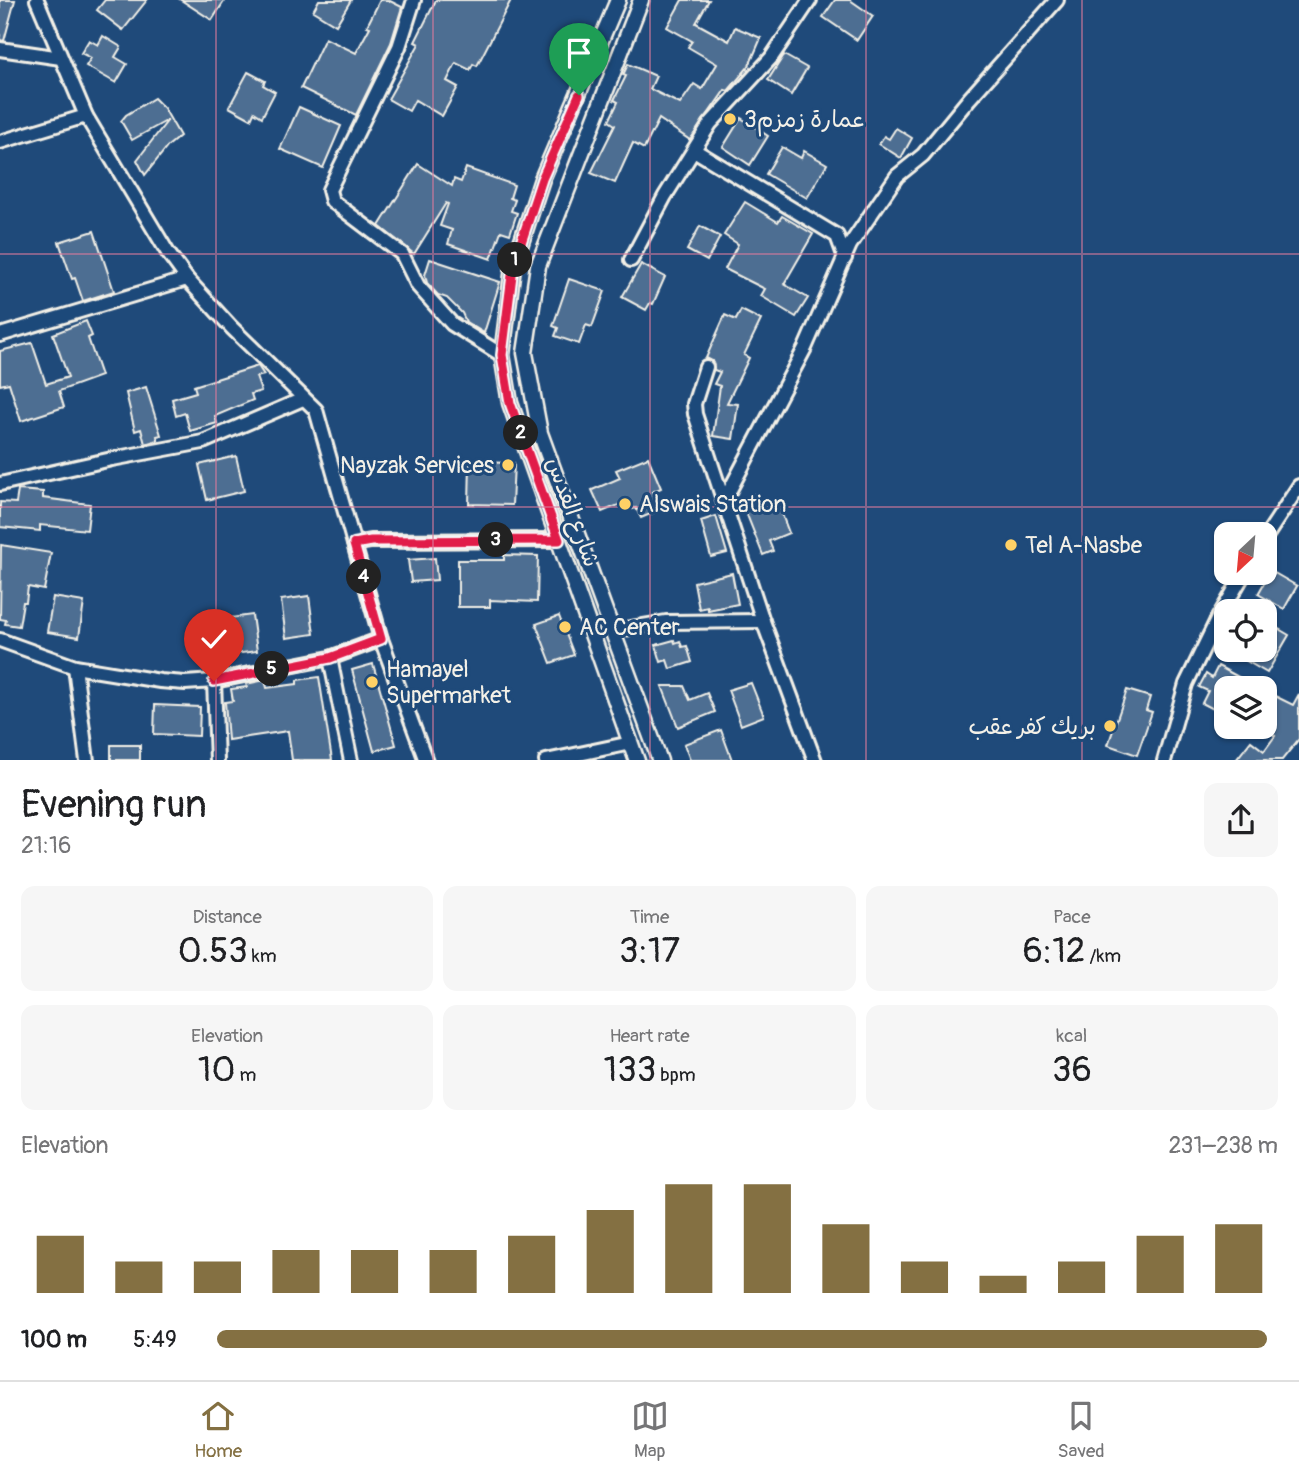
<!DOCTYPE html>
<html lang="en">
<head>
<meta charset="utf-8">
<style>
	body { margin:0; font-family:Pangolin,"Playpen Sans Arabic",sans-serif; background:#f6f6f6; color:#202124; height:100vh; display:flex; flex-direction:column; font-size:26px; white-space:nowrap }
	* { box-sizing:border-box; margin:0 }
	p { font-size:23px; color:#757577 }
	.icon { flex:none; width:38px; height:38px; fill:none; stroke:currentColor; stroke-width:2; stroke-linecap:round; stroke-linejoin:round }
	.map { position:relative; height:760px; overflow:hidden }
	.sheet { display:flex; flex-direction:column; background:#fff; flex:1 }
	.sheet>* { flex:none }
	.needle { width:46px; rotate:206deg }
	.buttons { position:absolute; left:1214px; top:522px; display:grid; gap:14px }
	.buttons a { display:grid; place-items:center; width:63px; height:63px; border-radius:14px; background:#fff; box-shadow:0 2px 5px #0004; font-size:35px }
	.pin { position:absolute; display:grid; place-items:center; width:60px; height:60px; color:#fff; margin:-72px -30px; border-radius:50% 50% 50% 0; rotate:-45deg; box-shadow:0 0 7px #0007 }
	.pin .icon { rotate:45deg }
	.km { position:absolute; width:35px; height:35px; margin:-18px; border-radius:50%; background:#222; color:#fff; font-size:19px; line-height:35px; text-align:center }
	.round { display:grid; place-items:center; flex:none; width:74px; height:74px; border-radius:14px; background:#f6f6f6 }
	.headline { display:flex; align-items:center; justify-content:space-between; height:119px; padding:0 21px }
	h1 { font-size:38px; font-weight:600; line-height:52px }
	.metrics { display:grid; grid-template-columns:repeat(3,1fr); gap:10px; height:119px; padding:7px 21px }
	.metrics div { display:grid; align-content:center; border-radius:14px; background:#f6f6f6; text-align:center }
	.metrics b { font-size:35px; font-weight:600 }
	.metrics small { font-size:19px; font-weight:400 }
	.metrics p { font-size:19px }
	.chart { height:196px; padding:14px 21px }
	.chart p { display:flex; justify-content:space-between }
	.chart svg { width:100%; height:126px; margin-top:7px; stroke:#847042; stroke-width:6 }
	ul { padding:0 21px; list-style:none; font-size:23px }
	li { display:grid; grid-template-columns:112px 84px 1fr; align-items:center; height:52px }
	li i { height:18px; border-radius:9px; background:#847042 }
	.tabs { display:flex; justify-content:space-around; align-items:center; height:98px; border-top:2px solid #e0e0e0; background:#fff; font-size:19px; color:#757577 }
	.tabs a { display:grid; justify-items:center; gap:4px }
	.tabs .current { color:#847042 }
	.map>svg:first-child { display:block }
</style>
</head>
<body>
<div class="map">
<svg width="1299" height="761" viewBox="0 0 1299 761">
	<rect width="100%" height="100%" fill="#1f4a7a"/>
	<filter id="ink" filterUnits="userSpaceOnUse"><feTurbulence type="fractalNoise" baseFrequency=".0143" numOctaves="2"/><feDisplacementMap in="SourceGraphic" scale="14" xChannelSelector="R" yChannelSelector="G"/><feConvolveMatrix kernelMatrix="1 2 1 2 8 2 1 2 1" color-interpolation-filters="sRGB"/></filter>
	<g filter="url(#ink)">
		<g fill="#4d6e92" stroke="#f4f1e8" stroke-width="2">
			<polygon points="0,0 15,0 4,41 0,40"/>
			<polygon points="105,0 147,0 123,30 97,10"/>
			<polygon points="181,0 225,0 212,20"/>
			<polygon points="319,0 351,0 336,25 313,11"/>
			<polygon points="380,0 388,0 402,7 391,43 356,115 301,88 325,38 356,53 370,27 367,26"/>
			<polygon points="436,0 511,0 477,66 473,64 470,70 456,63 447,81 458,87 442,116 415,100 409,111 388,99 419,44 415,42"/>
			<polygon points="682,0 709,0 696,23 729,41 735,27 761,38 749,66 728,91 725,90 690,140 659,119 644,149 633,143 615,183 591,173 615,125 609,121 618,102 614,100 626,76 623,75 628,64 656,76 650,89 680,104 694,84 702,89 717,64 688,47 692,41 667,27"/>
			<polygon points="835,0 850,0 873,16 857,40 823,17"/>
			<polygon points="103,36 121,47 115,57 127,64 116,83 86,66 91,58 81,53 89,40 98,45"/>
			<polygon points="784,55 807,68 791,95 768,80"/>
			<polygon points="248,72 265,81 263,85 275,92 262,117 254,112 251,119 229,107"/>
			<polygon points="154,98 164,108 180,136 168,146 145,175 137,160 168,120 132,140 121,121 126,115"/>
			<polygon points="299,107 341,126 323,168 280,149"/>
			<polygon points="741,118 768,136 750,165 723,147"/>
			<polygon points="896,128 912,138 901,158 879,144 884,136 889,139"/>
			<polygon points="782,147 801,158 804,151 827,164 807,198 766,174"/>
			<polygon points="418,164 452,186 454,179 461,182 466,168 514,185 510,198 515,200 511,211 517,213 510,234 501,231 491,259 448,244 452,230 440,226 448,204 446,203 414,254 379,226"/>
			<polygon points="745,202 778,222 782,216 813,234 784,284 808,298 796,317 761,296 765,289 725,269 738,244 724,235"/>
			<polygon points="700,226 720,237 707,261 687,250"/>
			<polygon points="94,231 114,291 83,301 75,278 72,279 59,242"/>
			<polygon points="430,259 500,282 484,333 466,322 462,313 447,298 438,295 427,283 425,275"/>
			<polygon points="641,264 665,277 653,304 650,303 646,310 622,297"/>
			<polygon points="569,279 605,291 592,327 586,325 579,344 555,336 558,328 553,326"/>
			<polygon points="741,310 761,320 744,355 749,358 727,403 738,404 733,439 713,436 720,386 714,384 720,372 714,370 712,361 706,358 725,315 736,320"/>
			<polygon points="86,321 92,336 88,338 101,376 59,391 64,407 21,421 9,383 0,385 0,351 32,343 46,384 68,377 53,334"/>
			<polygon points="258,366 264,375 256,377 261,391 251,394 253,400 215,416 217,423 190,431 185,413 176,416 172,399 196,392 194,386"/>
			<polygon points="146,387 161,435 157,436 158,440 145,444 141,429 135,431 126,393"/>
			<polygon points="236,456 244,491 207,500 199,465"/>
			<polygon points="648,457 661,488 652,492 660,510 641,518 636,508 632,509 628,501 602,512 592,490 620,478 616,470"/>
			<polygon points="470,462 514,463 512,505 469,504"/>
			<polygon points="18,490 43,492 43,498 90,504 87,530 40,525 40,531 0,527 0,502 16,503"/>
			<polygon points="754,494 761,510 778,504 789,533 769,541 773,551 763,555 741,500"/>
			<polygon points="716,516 727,553 711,557 701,521"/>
			<polygon points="1,545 51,553 44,590 28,587 26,602 23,602 19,626 5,624 6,620 0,619"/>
			<polygon points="504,555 538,556 537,602 490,600 490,607 458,607 458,560 504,560"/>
			<polygon points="435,558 437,580 411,582 408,560"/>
			<polygon points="1271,571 1297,586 1284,609 1258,594"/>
			<polygon points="732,573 738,604 708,610 708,607 699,609 694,582"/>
			<polygon points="309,596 314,634 286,638 281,600"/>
			<polygon points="53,597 84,602 79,637 47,632"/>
			<polygon points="252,615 257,651 227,655 222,619"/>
			<polygon points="559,616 574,655 551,663 536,624"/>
			<polygon points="1265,621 1289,635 1267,673 1226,649 1265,649"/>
			<polygon points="674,640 675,643 680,641 682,647 687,646 692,662 670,669 667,660 661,662 656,645"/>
			<polygon points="373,664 396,745 374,751 352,670"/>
			<polygon points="1218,666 1244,680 1240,688 1227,688 1227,703 1221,713 1202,703 1208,691 1199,687 1206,674 1212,678"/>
			<polygon points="319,677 332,760 292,760 288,731 228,740 225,702 233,701 231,689 247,687 246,684 265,680 267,688 297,684 297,680"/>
			<polygon points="751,683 764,716 741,725 728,690"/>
			<polygon points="662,686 684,686 690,700 707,693 715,712 678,727"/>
			<polygon points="1127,690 1150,697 1146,710 1152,712 1137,755 1108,745"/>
			<polygon points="1299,694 1299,739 1282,760 1236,760 1251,741 1264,751 1275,736 1265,728 1265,708 1275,696 1293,705"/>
			<polygon points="155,705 200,707 199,736 154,734"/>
			<polygon points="721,730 732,760 690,760 684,744"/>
			<rect x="111" y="745" width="29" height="15"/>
		</g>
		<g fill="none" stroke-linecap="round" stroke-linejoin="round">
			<g stroke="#f4f1e8" stroke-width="18">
				<g id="minor">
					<polyline points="37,0 86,116 168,253 187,279 232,328 316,410 381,639 426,761"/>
					<polyline points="414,0 399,47 329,190 332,201 402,254 418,286 452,324 502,355"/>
					<polyline points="0,49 61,58"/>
					<polyline points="0,142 86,116"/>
					<polyline points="694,150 837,236 845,258"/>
					<polyline points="631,260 665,196 710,124 771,58 810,0"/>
					<polyline points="0,335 187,279"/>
					<polyline points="706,367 694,404 695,414 763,621 815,761"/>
					<polyline points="0,484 112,459 203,442 303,399"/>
					<polyline points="724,501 805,348 850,245 897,176 923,155 969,99 1057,0"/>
					<polyline points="1265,538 1299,486"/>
					<polyline points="354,544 371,541 559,540"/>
					<polyline points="613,631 666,622 763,621"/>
					<polyline points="0,640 75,667 160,681 185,683 214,681 330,658 381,639"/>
					<polyline points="330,658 351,761"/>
					<polyline points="75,667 87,761"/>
					<polyline points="214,681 217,761"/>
					<polyline points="546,761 631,743"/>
					<polyline points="1164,761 1186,684 1218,618 1245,572"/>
				</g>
			</g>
			<g stroke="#f4f1e8" stroke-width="19">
				<g id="major">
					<polyline points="618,0 542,179 513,267 502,355 510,403 637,761"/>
					<polyline points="641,0 538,266 525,353 540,433 660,761"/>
				</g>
			</g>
			<use href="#minor" stroke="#1f4a7a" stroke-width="12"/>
			<use href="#major" stroke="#1f4a7a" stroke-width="14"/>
		</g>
	</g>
	<g fill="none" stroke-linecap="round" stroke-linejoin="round" filter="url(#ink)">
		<g stroke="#fff" stroke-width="14">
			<polyline id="route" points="214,681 330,658 381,639 354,544 371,541 559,540 510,403 502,355 513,267 542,179 579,95"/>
		</g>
		<use href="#route" stroke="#e11d48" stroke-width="9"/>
	</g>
	<path fill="none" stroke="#d87a9a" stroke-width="2" stroke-opacity="0.55" d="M216,0V761M433,0V761M650,0V761M866,0V761M1082,0V761M0,254H1299M0,507H1299"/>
	<g fill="#ffd166" stroke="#1f4a7a" stroke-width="2.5">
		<circle cx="730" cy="119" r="7"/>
		<circle cx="508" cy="465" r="7"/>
		<circle cx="625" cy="504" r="7"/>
		<circle cx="1011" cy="545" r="7"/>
		<circle cx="565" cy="627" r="7"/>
		<circle cx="372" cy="682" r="7"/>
		<circle cx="1110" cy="726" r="7"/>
	</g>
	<g text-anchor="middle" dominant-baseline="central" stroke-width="6" stroke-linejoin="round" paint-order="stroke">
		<g font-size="23" fill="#f4f1e8" stroke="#1f4a7a" text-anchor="start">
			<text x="744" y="119">عمارة زمزم3</text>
			<text x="494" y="465" text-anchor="end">Nayzak Services</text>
			<text x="639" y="504">Alswais Station</text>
			<text x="1025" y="545">Tel A-Nasbe</text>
			<text x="579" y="627">AC Center</text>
			<text x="386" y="669">Hamayel<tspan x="386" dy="26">Supermarket</tspan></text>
			<text x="1096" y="726" text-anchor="end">بريك كفر عقب</text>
		</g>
		<g font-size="23" fill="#f4f1e8" stroke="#1f4a7a">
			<text transform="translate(573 512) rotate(70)">شارع القدس</text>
		</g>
	</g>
</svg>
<div class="buttons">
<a><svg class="needle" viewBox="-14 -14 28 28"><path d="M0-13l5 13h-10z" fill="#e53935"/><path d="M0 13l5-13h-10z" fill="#757577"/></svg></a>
<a><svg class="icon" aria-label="locate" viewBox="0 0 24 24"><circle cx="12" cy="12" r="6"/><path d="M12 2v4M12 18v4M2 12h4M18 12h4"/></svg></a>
<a><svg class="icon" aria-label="layers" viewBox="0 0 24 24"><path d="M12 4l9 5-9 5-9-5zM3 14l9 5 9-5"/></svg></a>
</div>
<div class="pin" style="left:579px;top:95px;background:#1e9e55"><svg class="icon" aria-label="arrive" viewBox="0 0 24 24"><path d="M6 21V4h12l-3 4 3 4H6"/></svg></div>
<div class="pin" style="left:214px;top:681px;background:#d93025"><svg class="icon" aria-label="check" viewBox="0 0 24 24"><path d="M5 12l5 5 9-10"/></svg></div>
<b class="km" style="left:515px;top:260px">1</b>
<b class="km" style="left:521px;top:433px">2</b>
<b class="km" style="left:496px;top:540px">3</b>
<b class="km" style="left:364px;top:577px">4</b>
<b class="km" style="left:272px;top:669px">5</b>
</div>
<section class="sheet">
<div class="headline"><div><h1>Evening run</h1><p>21:16</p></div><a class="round"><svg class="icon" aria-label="share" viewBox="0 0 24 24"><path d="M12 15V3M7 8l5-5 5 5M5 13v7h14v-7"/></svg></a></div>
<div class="metrics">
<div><p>Distance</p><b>0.53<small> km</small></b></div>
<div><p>Time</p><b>3:17</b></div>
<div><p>Pace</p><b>6:12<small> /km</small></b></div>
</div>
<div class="metrics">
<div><p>Elevation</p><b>10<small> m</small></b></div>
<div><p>Heart rate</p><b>133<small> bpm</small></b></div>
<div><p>kcal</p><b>36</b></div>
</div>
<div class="chart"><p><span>Elevation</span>231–238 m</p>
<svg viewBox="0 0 160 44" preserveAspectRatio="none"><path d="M5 44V24M15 44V33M25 44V33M35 44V29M45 44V29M55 44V29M65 44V24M75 44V15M85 44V6M95 44V6M105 44V20M115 44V33M125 44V38M135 44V33M145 44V24M155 44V20"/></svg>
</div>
<ul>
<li><b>100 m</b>5:49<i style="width:99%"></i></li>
</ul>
</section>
<nav class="tabs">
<a class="current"><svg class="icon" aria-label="home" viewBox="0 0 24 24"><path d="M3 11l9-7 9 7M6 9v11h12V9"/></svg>Home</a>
<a><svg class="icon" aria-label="map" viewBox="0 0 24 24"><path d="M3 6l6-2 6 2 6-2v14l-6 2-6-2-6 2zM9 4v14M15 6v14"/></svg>Map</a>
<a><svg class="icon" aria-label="saved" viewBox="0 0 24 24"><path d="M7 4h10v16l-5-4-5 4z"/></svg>Saved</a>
</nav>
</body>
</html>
